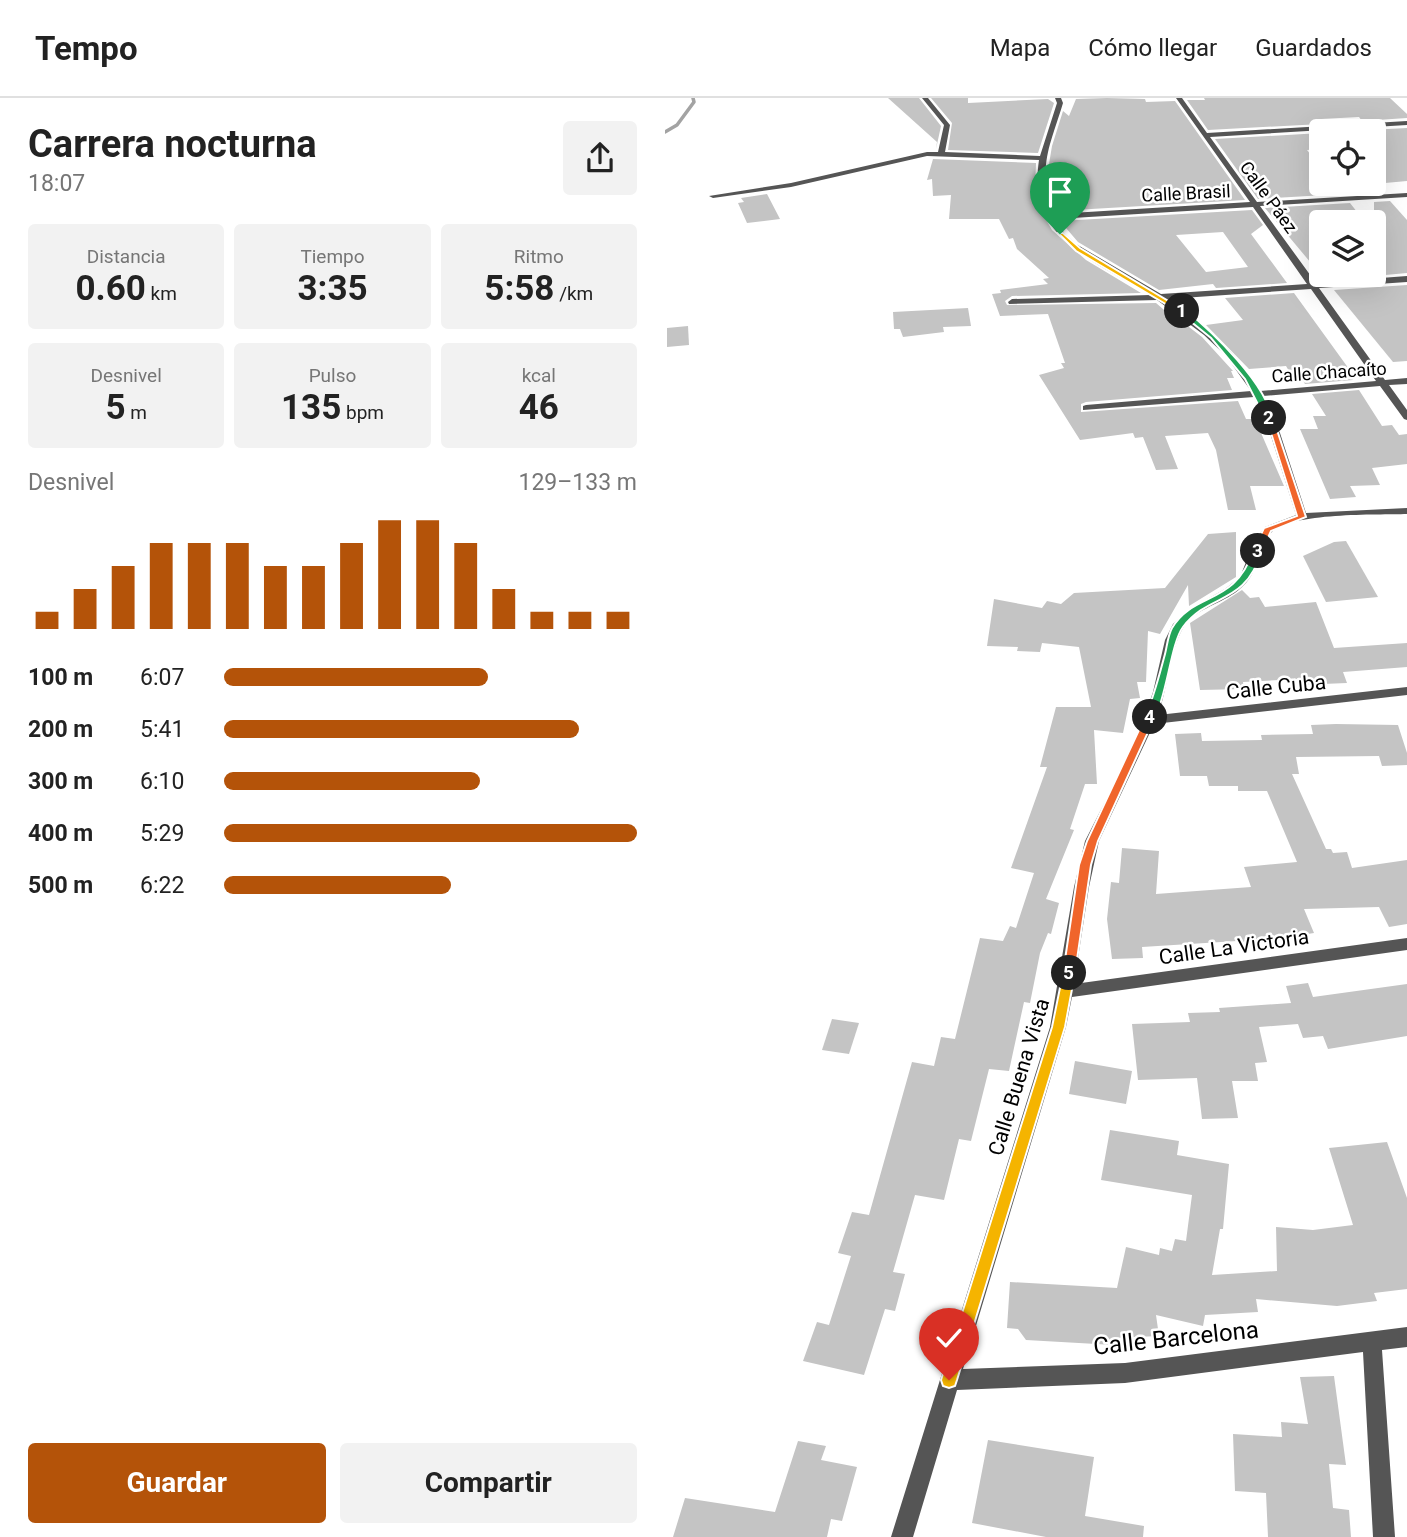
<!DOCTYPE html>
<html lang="es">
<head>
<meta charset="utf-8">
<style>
	body { margin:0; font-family:Roboto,sans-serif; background:#f2f2f2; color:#222; height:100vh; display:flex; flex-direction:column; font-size:26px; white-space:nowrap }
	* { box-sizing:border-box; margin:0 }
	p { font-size:23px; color:#767676 }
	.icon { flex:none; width:38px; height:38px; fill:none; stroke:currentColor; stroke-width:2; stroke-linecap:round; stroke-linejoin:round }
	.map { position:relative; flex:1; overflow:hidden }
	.details { display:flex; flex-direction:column; background:#fff; width:665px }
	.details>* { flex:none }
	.buttons { position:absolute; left:644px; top:21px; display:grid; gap:14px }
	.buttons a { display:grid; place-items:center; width:77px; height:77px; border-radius:7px; background:#fff; box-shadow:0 7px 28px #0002; font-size:35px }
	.pin { position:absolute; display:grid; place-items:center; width:60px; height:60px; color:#fff; margin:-72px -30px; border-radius:50% 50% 50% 0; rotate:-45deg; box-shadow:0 0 7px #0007 }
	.pin .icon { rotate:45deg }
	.km { position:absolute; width:35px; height:35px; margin:-18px; border-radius:50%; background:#222; color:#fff; font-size:19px; line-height:35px; text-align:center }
	.round { display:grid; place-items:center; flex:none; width:74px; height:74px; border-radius:7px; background:#f2f2f2 }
	.summary { display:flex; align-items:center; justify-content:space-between; height:119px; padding:0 28px }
	h1 { font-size:38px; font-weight:700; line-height:52px }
	.metrics { display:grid; grid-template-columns:repeat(3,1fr); gap:10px; height:119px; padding:7px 28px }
	.metrics div { display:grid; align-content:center; border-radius:7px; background:#f2f2f2; text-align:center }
	.metrics b { font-size:35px; font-weight:700 }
	.metrics small { font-size:19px; font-weight:400 }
	.metrics p { font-size:19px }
	.chart { height:196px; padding:14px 28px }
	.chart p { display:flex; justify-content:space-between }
	.chart svg { width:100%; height:126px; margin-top:7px; stroke:#b45309; stroke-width:6 }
	.cta { display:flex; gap:14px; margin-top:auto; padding:14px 28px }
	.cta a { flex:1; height:80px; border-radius:7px; background:#b45309; color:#fff; font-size:28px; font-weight:700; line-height:80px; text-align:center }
	.cta a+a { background:#f2f2f2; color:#222 }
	ul { padding:0 28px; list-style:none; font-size:23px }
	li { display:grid; grid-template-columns:112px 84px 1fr; align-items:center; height:52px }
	li i { height:18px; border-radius:9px; background:#b45309 }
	header { display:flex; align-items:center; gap:42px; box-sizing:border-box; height:98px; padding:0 35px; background:#fff; border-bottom:2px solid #e0e0e0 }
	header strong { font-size:33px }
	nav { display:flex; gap:38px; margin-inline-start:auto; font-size:24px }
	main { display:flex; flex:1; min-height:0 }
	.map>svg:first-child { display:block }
</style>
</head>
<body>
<header>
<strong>Tempo</strong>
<nav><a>Mapa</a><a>Cómo llegar</a><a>Guardados</a></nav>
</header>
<main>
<section class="details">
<div class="summary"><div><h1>Carrera nocturna</h1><p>18:07</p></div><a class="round"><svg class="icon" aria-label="share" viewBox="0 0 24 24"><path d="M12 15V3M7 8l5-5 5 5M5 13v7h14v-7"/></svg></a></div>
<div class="metrics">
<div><p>Distancia</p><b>0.60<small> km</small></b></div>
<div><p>Tiempo</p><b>3:35</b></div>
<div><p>Ritmo</p><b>5:58<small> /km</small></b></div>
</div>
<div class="metrics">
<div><p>Desnivel</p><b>5<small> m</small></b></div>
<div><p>Pulso</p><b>135<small> bpm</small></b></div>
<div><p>kcal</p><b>46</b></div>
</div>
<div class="chart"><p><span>Desnivel</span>129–133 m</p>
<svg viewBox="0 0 160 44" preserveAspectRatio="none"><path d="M5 44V38M15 44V30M25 44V22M35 44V14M45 44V14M55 44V14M65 44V22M75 44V22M85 44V14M95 44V6M105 44V6M115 44V14M125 44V30M135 44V38M145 44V38M155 44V38"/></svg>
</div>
<ul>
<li><b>100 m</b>6:07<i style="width:64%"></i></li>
<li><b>200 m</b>5:41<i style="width:86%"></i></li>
<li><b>300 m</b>6:10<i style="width:62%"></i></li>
<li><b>400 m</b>5:29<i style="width:100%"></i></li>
<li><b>500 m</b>6:22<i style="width:55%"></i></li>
</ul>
<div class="cta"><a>Guardar</a><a>Compartir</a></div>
</section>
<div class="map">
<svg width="742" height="1439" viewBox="0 0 742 1439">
	<rect width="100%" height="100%" fill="#fff"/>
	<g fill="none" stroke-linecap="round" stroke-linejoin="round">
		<polyline stroke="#a3a3a3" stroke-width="3.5" points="0,34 12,27 29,4 28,0"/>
	</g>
	<g fill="#c4c4c4" fill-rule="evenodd">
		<polygon points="223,0 254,0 276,28 271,51 272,44"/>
		<polygon points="266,0 303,0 303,5 383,1 389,5 373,55 283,52 287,25"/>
		<polygon points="442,0 480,1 481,4 510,3 580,102 392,113 383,72 387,48 398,13 404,18 411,1"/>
		<polygon points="539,0 725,0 742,16 742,20 697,23 694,19 656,21 656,26 543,32 522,2 540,2"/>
		<polygon points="742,30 742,83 709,86 717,94 709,94 709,33 704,32"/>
		<polygon points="656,35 656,51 642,52 656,70 656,86 669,86 677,96 593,101 550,41"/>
		<polygon points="268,61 371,65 370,90 376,113 387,132 421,162 476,195 347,198 340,203 342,207 491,205 519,229 524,229 537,239 568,273 566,273 569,280 562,280 567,292 421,304 416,306 416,314 573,303 581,321 590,321 619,388 585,388 591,412 563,412 551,352 543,335 500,338 513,371 491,372 478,339 470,340 468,335 415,342 374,277 399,270 396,265 400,265 383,216 335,218 327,196 336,195 335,192 383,186 378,181 384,180 352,151 348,140 344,141 334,121 284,121 286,97 268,98 267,81 262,82"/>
		<polygon points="102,96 115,121 82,125 73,105 79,104 76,100"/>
		<polygon points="725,103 742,122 742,175 709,178 709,104"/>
		<polygon points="685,105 700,124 656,124 656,177 600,110"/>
		<path d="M587,112L598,127L586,136L622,185L551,190L548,186L494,192L413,144L395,123ZM558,134L583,169L541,174L511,137Z"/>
		<polygon points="742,187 742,263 728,264 669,192"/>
		<polygon points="629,195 684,271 680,271 688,282 640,286 634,277 627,278 621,268 584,271 541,227 578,222 560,200"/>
		<polygon points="303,210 306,228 278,229 279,234 238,239 235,231 229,231 228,214"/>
		<polygon points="23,228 24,247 2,249 2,230"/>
		<polygon points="694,292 717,328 727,327 734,337 742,336 742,366 707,370 715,387 685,388 691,399 665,401 635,331 653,331 648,318 661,318 647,296"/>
		<polygon points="571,434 571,479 524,508 523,487 495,536 483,533 481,584 472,584 475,600 465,601 458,635 429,632 432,686 420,686 405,731 409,732 381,801 394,805 386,836 383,835 375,855 365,905 359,904 344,973 324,971 306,1043 294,1041 279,1102 250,1097 228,1174 240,1176 230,1213 220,1211 199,1277 138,1263 152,1224 164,1227 186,1158 173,1155 187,1114 204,1117 247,964 269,968 276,939 290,941 315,840 338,843 345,828 351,830 369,775 346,770 382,669 375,669 391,609 426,609 414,549 377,545 375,554 352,553 353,549 322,548 329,501 377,510 382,503 396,506 409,495 500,490 543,436"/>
		<polygon points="681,443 713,499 661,504 638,458 669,444"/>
		<polygon points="577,492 585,500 594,499 600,509 651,504 669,550 742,545 742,569 678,574 682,585 634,587 632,581 578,584 579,591 535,592 525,525"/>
		<polygon points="671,626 733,627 742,655 742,667 717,668 714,658 631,659 634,676 627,676 661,751 666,751 668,755 682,754 687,770 742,762 742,826 724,829 714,809 639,811 649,835 573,847 572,843 477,849 478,860 447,861 442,821 446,784 454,785 457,750 494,753 491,796 586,789 579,769 632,764 602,693 573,693 573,688 544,688 542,678 515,678 510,636 536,635 537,643 597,642 596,637 648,636 646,627"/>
		<polygon points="643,885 648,899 742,886 742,938 663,951 658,938 638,940 633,926 594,929 602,964 590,965 593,983 567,983 573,1020 537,1021 532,980 473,982 467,926 525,924 523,915 555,914 554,910 626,905 621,888"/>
		<polygon points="167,921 194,925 184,956 157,952"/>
		<polygon points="410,963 467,973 461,1006 404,996"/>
		<polygon points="445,1032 514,1043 512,1057 564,1066 558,1131 555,1131 547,1177 612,1173 611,1129 648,1132 688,1127 664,1050 722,1044 742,1100 742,1191 709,1195 712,1203 672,1208 591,1201 593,1214 540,1217 538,1228 491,1217 494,1238 449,1240 449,1247 361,1242 353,1231 342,1230 345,1184 452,1190 461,1149 494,1157 495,1150 507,1153 510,1141 521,1143 527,1097 436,1082"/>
		<polygon points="669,1278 681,1367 664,1366 668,1410 684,1412 686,1439 603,1439 601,1395 570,1393 568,1336 617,1339 616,1324 643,1326 635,1279"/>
		<polygon points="323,1342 429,1359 420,1418 479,1428 478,1439 381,1439 307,1425"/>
		<polygon points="133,1343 161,1348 156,1362 192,1369 177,1423 166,1421 162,1439 8,1439 20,1400 110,1414"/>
	</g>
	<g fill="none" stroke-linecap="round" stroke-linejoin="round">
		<path fill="#555" fill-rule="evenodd" d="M257,0H263L285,27L280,54L375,58L392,5L390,0H396L398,5C385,49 371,70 390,116L585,104L511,0H517L542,35L742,23V27L545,39L592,104L742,95V99L595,108L651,185L742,178V184L654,190L720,282L742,280V286L724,287L742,312V322L739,321L715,288L598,298L615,335L641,415L742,410V416C712,417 626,414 606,435C592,450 594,473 579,487C564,503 541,507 525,521C506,538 503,591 493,617L742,589V597L489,626L434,743L424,789L409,886L742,840V852L407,899L401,929L298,1271L460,1265L742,1229V1249L717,1252L730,1439H708L698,1254L460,1285L292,1292L248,1439H226L385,929L409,789L420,743L455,674L479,620L488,594L500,542L508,526L525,511L560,491L575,479L589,444L600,429L631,417L605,335L589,299L418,312V308L421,307L586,293L561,258L539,237L492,202L344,206L343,204L347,201L485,197C429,162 362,142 374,62L262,58L126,89L48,100L44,98L126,85L262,54H273L279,27ZM588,109L642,186L496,196L411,146L399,135L391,121ZM646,191L711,283L595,293C572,254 539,226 503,201Z"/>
	</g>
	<polygon fill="#f5b400" stroke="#fff" stroke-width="2" points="393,135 398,135 415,150 520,213 514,214 411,153"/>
	<path fill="#22a559" stroke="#fff" stroke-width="2" d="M514,211H519C547,233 603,287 607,322H601L580,281L546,240L514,214Z"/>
	<polygon fill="#f0652b" stroke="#fff" stroke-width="2" points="601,319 608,320 641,419 606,433 597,453 593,455 588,453 599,430 632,418"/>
	<path fill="#22a559" stroke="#fff" stroke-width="2" d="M593,450L597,453C579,509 546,493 518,529C506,545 502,598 489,622H481L480,619C489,599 494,578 500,556C502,548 503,537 507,530C529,493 570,508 588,453Z"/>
	<polygon fill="#f0652b" stroke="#fff" stroke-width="2" points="481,617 490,619 433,743 426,767 410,875 404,880 398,875 414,767 422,743"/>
	<polygon fill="#f5b400" stroke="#fff" stroke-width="2" points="404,870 410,875 400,929 292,1282 290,1288 284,1290 278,1288 276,1282 387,929 398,875"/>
	<g text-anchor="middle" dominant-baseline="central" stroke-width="5" stroke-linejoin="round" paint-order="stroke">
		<g font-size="18" fill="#000" stroke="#fff">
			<text transform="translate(521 95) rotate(-3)">Calle Brasil</text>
			<text transform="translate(604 99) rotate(54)">Calle Páez</text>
			<text transform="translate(664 274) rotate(-4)">Calle Chacaíto</text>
		</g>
		<g font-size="21" fill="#000" stroke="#fff">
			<text transform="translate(611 589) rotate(-6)">Calle Cuba</text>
			<text transform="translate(569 849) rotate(-8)">Calle La Victoria</text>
			<text transform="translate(354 979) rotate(-73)">Calle Buena Vista</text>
		</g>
		<g font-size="24" fill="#000" stroke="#fff">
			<text transform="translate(511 1240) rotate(-6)">Calle Barcelona</text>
		</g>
	</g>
</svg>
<div class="buttons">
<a><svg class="icon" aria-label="locate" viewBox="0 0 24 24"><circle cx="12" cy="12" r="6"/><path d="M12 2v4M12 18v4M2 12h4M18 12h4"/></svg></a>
<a><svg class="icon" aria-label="layers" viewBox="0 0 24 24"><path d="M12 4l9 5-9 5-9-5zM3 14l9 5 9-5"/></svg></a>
</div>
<div class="pin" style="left:395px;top:136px;background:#1e9e55"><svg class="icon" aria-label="arrive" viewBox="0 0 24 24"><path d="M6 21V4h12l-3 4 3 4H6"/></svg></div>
<div class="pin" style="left:284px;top:1282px;background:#d93025"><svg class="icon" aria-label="check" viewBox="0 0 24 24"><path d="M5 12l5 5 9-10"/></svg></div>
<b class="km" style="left:517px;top:213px">1</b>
<b class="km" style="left:604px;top:320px">2</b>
<b class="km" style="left:593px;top:453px">3</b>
<b class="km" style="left:485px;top:619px">4</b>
<b class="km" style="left:404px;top:875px">5</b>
</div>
</main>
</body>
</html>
